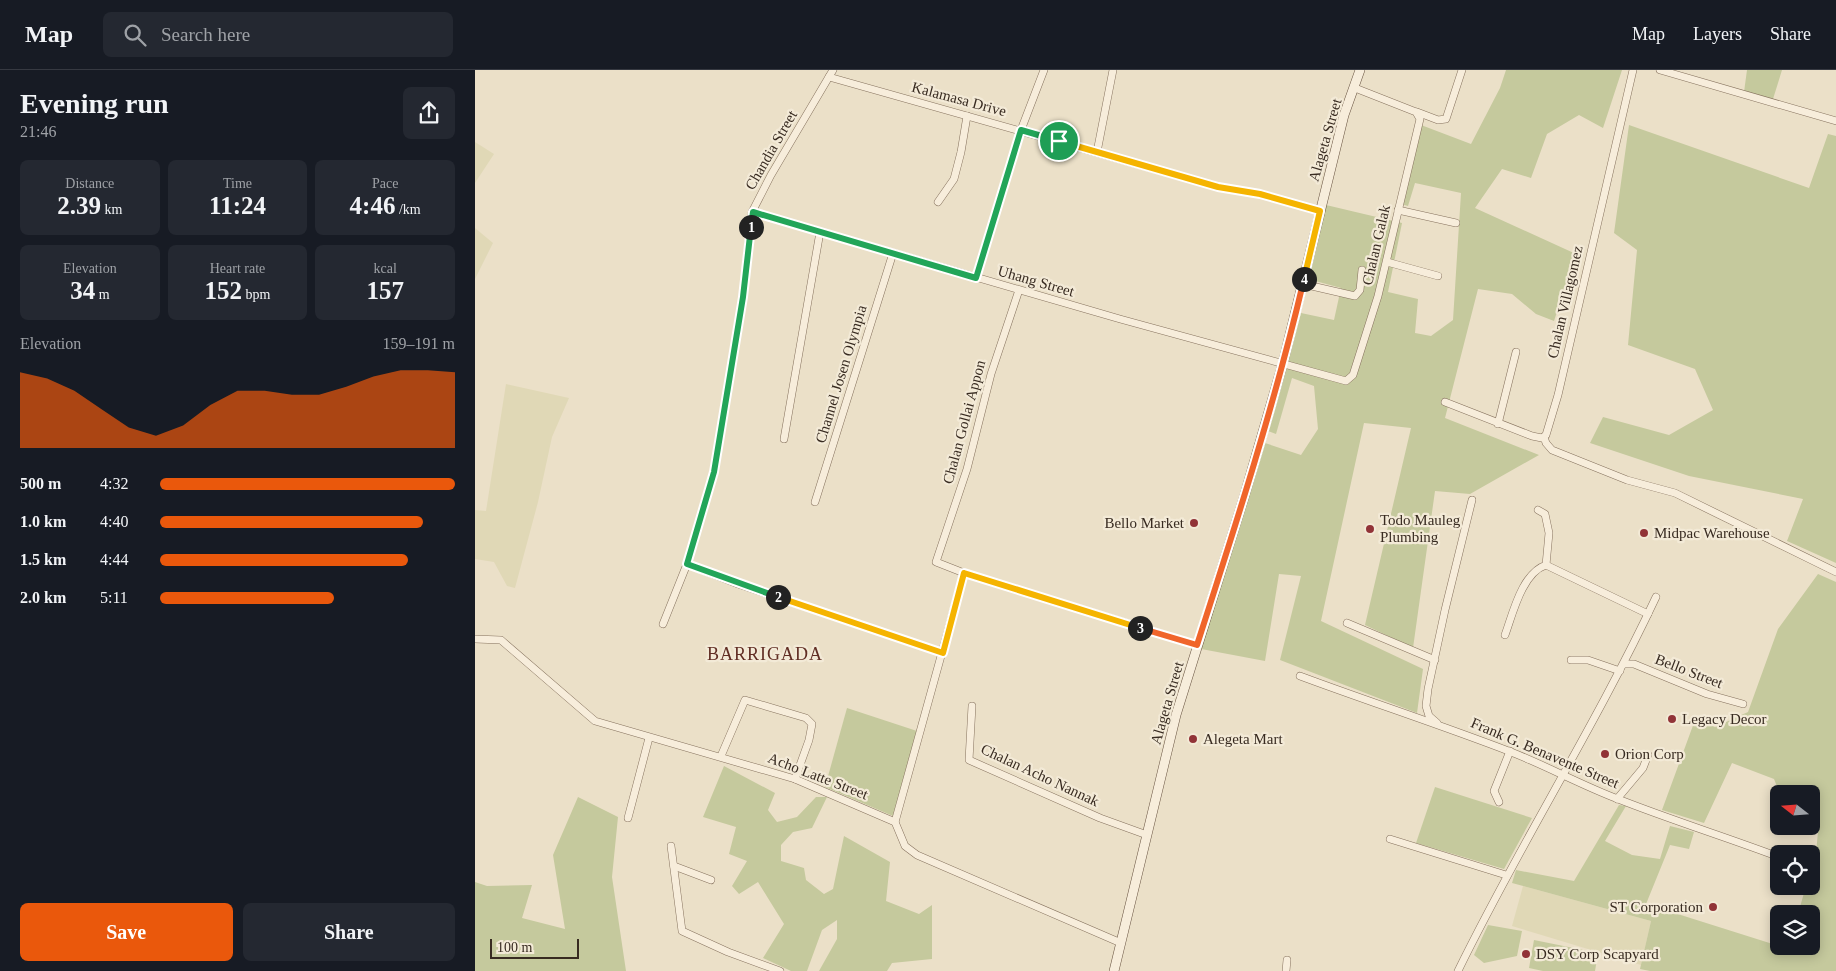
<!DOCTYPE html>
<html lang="en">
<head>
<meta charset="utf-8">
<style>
	body { margin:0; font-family:"Times New Roman",serif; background:#242831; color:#f1f3f6; height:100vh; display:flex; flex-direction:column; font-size:19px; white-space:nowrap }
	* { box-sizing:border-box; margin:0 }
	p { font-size:16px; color:#9ea1a6 }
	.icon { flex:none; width:28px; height:28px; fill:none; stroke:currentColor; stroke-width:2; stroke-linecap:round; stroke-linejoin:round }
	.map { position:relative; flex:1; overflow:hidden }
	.drawer { display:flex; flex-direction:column; background:#171b24; width:475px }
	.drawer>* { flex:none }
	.needle { width:32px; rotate:287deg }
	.buttons { position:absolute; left:1295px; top:715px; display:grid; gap:10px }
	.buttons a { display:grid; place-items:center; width:50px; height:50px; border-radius:8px; background:#171b24; box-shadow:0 2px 12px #0003; font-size:25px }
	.scale { position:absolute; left:15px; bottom:12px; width:89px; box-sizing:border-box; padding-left:5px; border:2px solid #382b21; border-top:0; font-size:14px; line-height:18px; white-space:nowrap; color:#382b21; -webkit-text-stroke:4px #f3ead7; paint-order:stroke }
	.pin { position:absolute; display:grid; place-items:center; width:42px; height:42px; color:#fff; margin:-21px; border:2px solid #fff; border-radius:50%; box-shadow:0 1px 5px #0007 }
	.km { position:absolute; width:25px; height:25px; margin:-12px; border-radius:50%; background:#222; color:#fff; font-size:14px; line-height:25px; text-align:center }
	.round { display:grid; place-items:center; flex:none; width:52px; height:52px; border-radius:8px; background:#242831 }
	.summary { display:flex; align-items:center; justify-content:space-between; height:85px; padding:0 20px }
	h1 { font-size:28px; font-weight:700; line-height:38px }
	.figures { display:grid; grid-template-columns:repeat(3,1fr); gap:8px; height:85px; padding:5px 20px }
	.figures div { display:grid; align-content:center; border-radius:8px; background:#242831; text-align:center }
	.figures b { font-size:25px; font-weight:700 }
	.figures small { font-size:14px; font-weight:400 }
	.figures p { font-size:14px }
	.chart { height:140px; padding:10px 20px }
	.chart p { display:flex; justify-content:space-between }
	.chart svg { width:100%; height:90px; margin-top:5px; fill:#ea580c; opacity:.7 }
	.cta { display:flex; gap:10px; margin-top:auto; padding:10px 20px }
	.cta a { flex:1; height:58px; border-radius:8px; background:#ea580c; color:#fff; font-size:20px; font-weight:700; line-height:58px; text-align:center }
	.cta a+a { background:#242831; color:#f1f3f6 }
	ul { padding:0 20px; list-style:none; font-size:16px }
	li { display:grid; grid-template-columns:80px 60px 1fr; align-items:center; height:38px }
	li i { height:12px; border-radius:6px; background:#ea580c }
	header { display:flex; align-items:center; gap:30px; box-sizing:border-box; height:70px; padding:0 25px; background:#171b24; border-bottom:1px solid #363941 }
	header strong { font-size:24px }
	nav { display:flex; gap:28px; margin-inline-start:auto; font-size:18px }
	.search { width:350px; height:45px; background:#242831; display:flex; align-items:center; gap:12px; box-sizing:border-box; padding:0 18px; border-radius:8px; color:#9ea1a6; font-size:19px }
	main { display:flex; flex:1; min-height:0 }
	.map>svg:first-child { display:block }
</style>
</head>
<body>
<header>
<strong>Map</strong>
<div class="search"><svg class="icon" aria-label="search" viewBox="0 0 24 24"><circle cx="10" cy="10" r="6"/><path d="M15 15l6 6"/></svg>Search here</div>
<nav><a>Map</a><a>Layers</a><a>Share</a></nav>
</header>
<main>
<section class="drawer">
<div class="summary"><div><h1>Evening run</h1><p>21:46</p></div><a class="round"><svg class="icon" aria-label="share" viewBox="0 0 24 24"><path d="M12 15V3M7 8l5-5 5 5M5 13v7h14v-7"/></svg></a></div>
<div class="figures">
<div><p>Distance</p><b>2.39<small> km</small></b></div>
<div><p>Time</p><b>11:24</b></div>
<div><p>Pace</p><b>4:46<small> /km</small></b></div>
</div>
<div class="figures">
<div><p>Elevation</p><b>34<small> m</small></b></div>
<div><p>Heart rate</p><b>152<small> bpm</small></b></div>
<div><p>kcal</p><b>157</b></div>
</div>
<div class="chart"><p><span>Elevation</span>159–191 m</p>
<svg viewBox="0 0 160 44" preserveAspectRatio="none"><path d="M0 44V7L10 10L20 16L30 25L40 34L50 38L60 33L70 23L80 16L90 16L100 18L110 18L120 14L130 9L140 6L150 6L160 7V44z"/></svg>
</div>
<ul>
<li><b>500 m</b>4:32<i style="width:100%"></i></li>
<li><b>1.0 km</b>4:40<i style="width:89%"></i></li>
<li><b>1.5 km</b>4:44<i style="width:84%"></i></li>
<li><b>2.0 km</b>5:11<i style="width:59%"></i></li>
</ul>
<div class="cta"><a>Save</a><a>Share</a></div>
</section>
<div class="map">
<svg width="1361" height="901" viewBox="0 0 1361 901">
	<rect width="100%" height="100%" fill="#ebe0c8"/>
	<g fill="#e0d8b6">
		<polygon points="0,72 19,84 0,113"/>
		<polygon points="0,158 18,173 0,209"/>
		<polygon points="31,314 94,328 77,367 63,432 40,518 32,516 19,492 0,489 0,440 11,441"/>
		<polygon points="1048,816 1176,851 1166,895 1037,856"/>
	</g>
	<g fill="#c5c99d">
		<polygon points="1031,0 1147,0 1128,58 1104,45 1072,64 1056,108 1027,99 1000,138 1101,184 1079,251 1061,244 1037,224 1003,219 970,348 1064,385 995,424 960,421 938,578 890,555 936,358 889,353 846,551 948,599 942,643 805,590 826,506 804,504 790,591 721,578 787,372 826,385 843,359 839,316 817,308 801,364 793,361 826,243 859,250 866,218 833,209 851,135 927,153 913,222 943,229 940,263 956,266 978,250 986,123 940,113 933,136 926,134 946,55 996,74 1025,18"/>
		<polygon points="1272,0 1307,0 1298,29 1269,22"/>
		<polygon points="1154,55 1334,118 1353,64 1361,66 1361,493 1312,471 1328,429 1214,406 1115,373 1128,347 1194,365 1238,340 1220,299 1153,275 1162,180 1139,163"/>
		<polygon points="1343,504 1361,512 1361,901 1175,901 1165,899 1176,851 1037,813 1041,800 1099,811 1144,735 1151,736 1130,771 1157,785 1185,789 1195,756 1219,762 1214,779 1195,775 1171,834 1304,876 1314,878 1315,876 1336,876 1336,844 1323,844 1331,816 1336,816 1336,800 1341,783 1345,741 1336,736 1336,724 1312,724 1303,719 1299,709 1257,693 1229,753 1187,740 1220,650 1240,657 1273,642 1303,559"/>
		<polygon points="372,638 442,661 418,746 350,717"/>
		<polygon points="249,696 300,723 293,740 302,752 322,747 341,727 352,727 337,758 318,762 306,775 306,791 329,798 331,810 349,824 358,819 369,766 415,792 411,831 444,844 457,835 457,889 417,893 412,901 344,901 362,869 362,850 347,860 332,901 316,901 288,888 309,854 283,812 264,824 257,816 272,791 254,784 261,757 228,747"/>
		<polygon points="960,717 1057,748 1029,799 941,773"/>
		<polygon points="103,727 143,747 137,807 151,901 0,901 0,812 12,816 57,815 47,848 90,859 78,785"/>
		<polygon points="1013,855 1047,861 1042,886 1009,893 999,885"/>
		<polygon points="1059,870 1123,883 1120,901 1068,901 1054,898"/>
	</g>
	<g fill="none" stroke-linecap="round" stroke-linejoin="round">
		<g stroke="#86725e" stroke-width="8">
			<g id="minor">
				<polyline points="1185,0 1361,51"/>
				<polyline points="354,7 743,117 785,124 845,141"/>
				<polyline points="942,42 963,50 971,49 987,0"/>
				<polyline points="622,82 638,0"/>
				<polyline points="463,132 479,109 486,82 492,46"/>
				<polyline points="923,140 981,153"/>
				<polyline points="277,142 645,249 871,311 878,305 903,226 945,49 941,42 880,18"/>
				<polyline points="912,192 963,206"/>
				<polyline points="501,208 546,60 569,0"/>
				<polyline points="828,214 880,226 885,220 887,200"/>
				<polyline points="544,220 516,304 492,399 461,492 489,503 722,575"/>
				<polyline points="970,332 1057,366 1067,368 1071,365 1083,325 1158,0"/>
				<polyline points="1023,354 1041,282"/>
				<polyline points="1069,367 1071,373 1077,380 1152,410 1200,423 1361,502"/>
				<polyline points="309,369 345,162"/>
				<polyline points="340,432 418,183"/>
				<polyline points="1063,440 1070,444 1074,463 1071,495"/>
				<polyline points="212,494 263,514 468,583"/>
				<polyline points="872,553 960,590"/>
				<polyline points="188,554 212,494 239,403 268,227 277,142 296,105 358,0"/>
				<path d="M1030,565C1038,543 1047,503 1071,495L1173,544"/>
				<polyline points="0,569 26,570 120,651 320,709 420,752 430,776 442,785 646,873"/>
				<polyline points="1096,590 1113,590 1145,601"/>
				<polyline points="1149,594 1159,594 1232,624 1268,634"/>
				<path d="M825,606C895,632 966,655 1036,682C1072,696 1106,715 1143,729C1196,750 1251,767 1304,787"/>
				<polyline points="497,636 494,690 625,748 672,765"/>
				<polyline points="962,653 954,646 951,636 953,619 970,540 997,430"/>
				<polyline points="246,686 270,630 331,648 337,654 334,670 320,709"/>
				<polyline points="1142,729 1168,698 1173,685"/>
				<polyline points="1024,732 1019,721 1035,681"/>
				<polyline points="153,748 174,668"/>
				<polyline points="420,752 489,503"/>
				<polyline points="915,769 1031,805"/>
				<polyline points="196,776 207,861 253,882 305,901"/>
				<polyline points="199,796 236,810"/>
				<polyline points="811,901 812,890"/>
				<path d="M983,901C1045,774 1121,655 1181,527"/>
			</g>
		</g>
		<g stroke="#685341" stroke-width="10">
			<polyline id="secondary" points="639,901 701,645 770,424 808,293 869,45 885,0"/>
		</g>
		<use href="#minor" stroke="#f7eddb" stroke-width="7"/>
		<use href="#secondary" stroke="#f7eddb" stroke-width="9"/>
	</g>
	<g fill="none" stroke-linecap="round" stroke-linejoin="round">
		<g stroke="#fff" stroke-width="10">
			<polyline id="split-1" points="276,157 278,142 501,208 546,60 584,71"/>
		</g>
		<g stroke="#fff" stroke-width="10">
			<polyline id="split-2" points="276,157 268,227 239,402 212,494 303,527"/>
		</g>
		<g stroke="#fff" stroke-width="10">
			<polyline id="split-3" points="303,527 468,583 489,503 665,558"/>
		</g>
		<g stroke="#fff" stroke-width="10">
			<path id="split-4" d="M665,558L722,575C761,454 800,333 829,209"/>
		</g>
		<g stroke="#fff" stroke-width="10">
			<polyline id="split-5" points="584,71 743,117 785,124 845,141 829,209"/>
		</g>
		<use href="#split-1" stroke="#22a559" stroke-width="6"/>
		<use href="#split-2" stroke="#22a559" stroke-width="6"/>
		<use href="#split-3" stroke="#f5b400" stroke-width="6"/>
		<use href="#split-4" stroke="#f0652b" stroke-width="6"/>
		<use href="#split-5" stroke="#f5b400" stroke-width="6"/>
	</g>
	<g fill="#913337" stroke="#f3ead7" stroke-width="2">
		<circle cx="719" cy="453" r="5"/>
		<circle cx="895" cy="459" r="5"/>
		<circle cx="1169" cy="463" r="5"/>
		<circle cx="1197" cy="649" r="5"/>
		<circle cx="718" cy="669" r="5"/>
		<circle cx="1130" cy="684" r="5"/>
		<circle cx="1238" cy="837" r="5"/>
		<circle cx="1051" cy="884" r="5"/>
	</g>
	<g text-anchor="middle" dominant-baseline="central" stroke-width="4.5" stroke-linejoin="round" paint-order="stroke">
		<g font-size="15" fill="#382b21" stroke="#f3ead7">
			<text transform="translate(484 29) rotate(15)">Kalamasa Drive</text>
			<text transform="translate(850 70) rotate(-74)">Alageta Street</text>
			<text transform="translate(296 80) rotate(-60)">Chandia Street</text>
			<text transform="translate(901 175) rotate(-77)">Chalan Galak</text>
			<text transform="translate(561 211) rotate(16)">Uhang Street</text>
			<text transform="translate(1090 232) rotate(-77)">Chalan Villagomez</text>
			<text transform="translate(366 304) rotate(-73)">Channel Josen Olympia</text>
			<text transform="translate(489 352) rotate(-75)">Chalan Gollai Appon</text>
			<text transform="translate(1214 601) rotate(21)">Bello Street</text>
			<text transform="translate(692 633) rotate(-74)">Alageta Street</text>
			<text transform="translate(1070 683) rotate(23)">Frank G. Benavente Street</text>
			<text transform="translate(565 705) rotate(25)">Chalan Acho Nannak</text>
			<text transform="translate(343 706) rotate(21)">Acho Latte Street</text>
		</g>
		<g font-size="15" fill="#382b21" stroke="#f3ead7" text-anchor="start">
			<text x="905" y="450">Todo Mauleg<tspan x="905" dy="17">Plumbing</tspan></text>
			<text x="709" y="453" text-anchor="end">Bello Market</text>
			<text x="1179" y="463">Midpac Warehouse</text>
			<text x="1207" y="649">Legacy Decor</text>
			<text x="728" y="669">Alegeta Mart</text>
			<text x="1140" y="684">Orion Corp</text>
			<text x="1228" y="837" text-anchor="end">ST Corporation</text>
			<text x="1061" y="884">DSY Corp Scapyard</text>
		</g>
		<g font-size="18" letter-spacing="1" fill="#612e24" stroke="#f3ead7">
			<text x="290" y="584">BARRIGADA</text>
		</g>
	</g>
</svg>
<div class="buttons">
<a><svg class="needle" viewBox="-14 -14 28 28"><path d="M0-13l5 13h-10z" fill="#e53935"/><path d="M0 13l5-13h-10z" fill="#9ea1a6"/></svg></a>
<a><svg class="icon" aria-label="locate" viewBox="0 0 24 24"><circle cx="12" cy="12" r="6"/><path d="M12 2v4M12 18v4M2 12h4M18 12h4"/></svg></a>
<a><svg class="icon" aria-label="layers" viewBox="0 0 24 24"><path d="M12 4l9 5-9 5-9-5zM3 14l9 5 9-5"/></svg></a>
</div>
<div class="scale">100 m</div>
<div class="pin" style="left:584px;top:71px;background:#1e9e55"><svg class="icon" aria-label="arrive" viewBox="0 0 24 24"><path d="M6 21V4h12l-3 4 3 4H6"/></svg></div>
<b class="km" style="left:276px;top:157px">1</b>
<b class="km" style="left:303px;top:527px">2</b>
<b class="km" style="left:665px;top:558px">3</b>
<b class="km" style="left:829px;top:209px">4</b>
</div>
</main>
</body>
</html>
